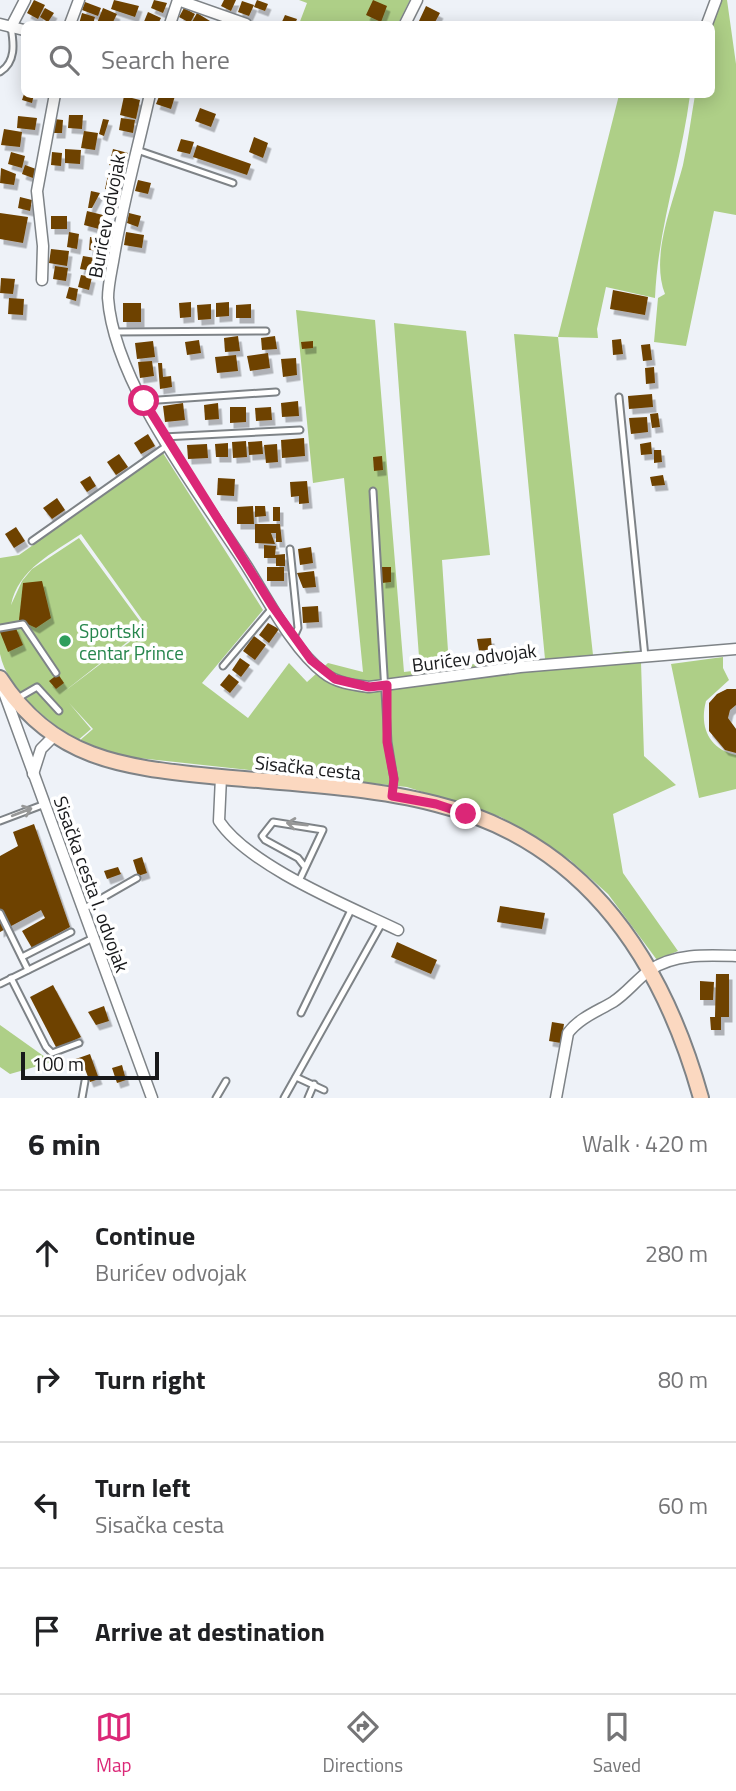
<!DOCTYPE html>
<html lang="en">
<head>
<meta charset="utf-8">
<style>
  :root { --surface:#fff; --page:#f6f6f6; --text:#202124; --muted:#757577; --line:#e0e0e0; --accent:#db2777 }
  body { margin:0; font-family:"Titillium Web",sans-serif; background:var(--page); color:var(--text) }
  .scale { position:absolute; left:21px; bottom:18px; width:138px; box-sizing:border-box; padding-left:7px; border:4px solid #18191b; border-top:0; font-size:19px; line-height:24px; white-space:nowrap; color:#18191b; -webkit-text-stroke:5px #fff; paint-order:stroke }
  .stop { position:absolute; width:21px; height:21px; margin:-16px; border:5px solid #db2777; border-radius:50%; background:#fff }
  .stop.end { background:#db2777; border-color:#fff; box-shadow:0 2px 7px #0008 }
  .list { margin:0; padding:0; list-style:none }
  h2 { display:flex; justify-content:space-between; align-items:center; height:91px; margin:0; padding:0 28px; font-size:30px }
  h2 small { font-size:23px; font-weight:400; color:var(--muted) }
  .list li { display:grid; grid-template-columns:46px 1fr auto; gap:21px; align-items:center; box-sizing:border-box; height:126px; padding:0 28px; border-top:2px solid var(--line) }
  .list b { display:block; font-size:26px; white-space:nowrap }
  .list p { margin:0; font-size:23px; white-space:nowrap; color:var(--muted) }
  .list em { font-size:23px; font-style:normal; color:var(--muted) }
  .icon { flex:none; width:38px; height:38px; fill:none; stroke:currentColor; stroke-width:2; stroke-linecap:round; stroke-linejoin:round }
  .map { position:relative; flex:none; width:736px; height:1098px; overflow:hidden }
  .search { position:absolute; background:var(--surface); box-shadow:0 4px 18px #0003; left:21px; right:21px; top:21px; height:77px; display:flex; align-items:center; gap:18px; box-sizing:border-box; padding:0 24px; border-radius:10px; color:var(--muted); font-size:26px }
  .sheet { height:595px; background:var(--surface) }
  nav { display:flex; justify-content:space-around; align-items:center; box-sizing:border-box; height:98px; border-top:2px solid var(--line); background:var(--surface); font-size:19px; color:var(--muted) }
  nav a { display:grid; justify-items:center; gap:4px }
  nav .on { color:var(--accent) }
  .map>svg:first-child { display:block }
  .green { fill:#aecf87; fill-rule:evenodd }
  .building { fill:#6e4200; filter:url(#shadow) }
  .lines { fill:none; stroke-linecap:round; stroke-linejoin:round }
  .lane-casing { stroke:#7e8387; stroke-width:9 }
  .street-casing { stroke:#7e8387; stroke-width:13 }
  .secondary-casing { stroke:#7e8387; stroke-width:18 }
  .lane { stroke:#fff; stroke-width:5 }
  .street { stroke:#fff; stroke-width:10 }
  .secondary { stroke:#fbd8c0; stroke-width:14 }
  .oneway { stroke:#979898 }
  .route { stroke:#db2777; stroke-width:9 }
  .leisure-dot { fill:#2e9e5b; stroke:#fff; stroke-width:2.5 }
  .labels { text-anchor:middle; dominant-baseline:central; stroke-width:7; stroke-linejoin:round; paint-order:stroke }
  .street-label { font-size:19px; fill:#18191b; stroke:#fff }
  .leisure-label { font-size:19px; fill:#27864d; stroke:#fff; text-anchor:start }
</style>
</head>
<body>
<div class="map">
<svg width="736" height="1098" viewBox="0 0 736 1098">
  <defs>
    <filter id="shadow"><feDropShadow dx="3.5" dy="5.5" stdDeviation="0" flood-color="#0004"/></filter>
  </defs>
  <rect width="100%" height="100%" fill="#eef2f8"/>
  <g class="green">
    <path d="M299,0h111l-12,24h-99l8,-21z"/>
    <path d="M718,0h9l9,64v151l-22,-4 -28,135 -32,-4 4,-44 7,-4c-15,-38 8,-91 18,-129 5,-23 8,-47 12,-70l17,-1 -1,-70z"/>
    <path d="M619,95h71c-9,70 -32,131 -35,203l-49,-11 -9,42 1,9 -40,-1 35,318 36,-4 12,11 3,94 32,29 -63,29 10,59 55,78 -21,9 -49,-66 -38,-34 -69,-43 -94,-30 -278,-30 -51,-15 15,-13 -24,-26 22,26 -14,12c-29,-21 -69,-49 -77,-87 0,-27 0,-67 0,-96l19,-3 144,-102 100,157 -61,73 46,35 41,-55 18,19 21,-19 35,9 -19,-194 -31,5 -17,-173 79,10 29,352 16,-2 -26,-347 72,8 24,224 -48,5 7,106 96,-7 -31,-325 44,3zM81,534l67,94 -87,66 84,-66 -66,-90 -47,31 -10,12 -11,24c7,-36 42,-52 70,-71z"/>
    <path d="M723,657v11l6,12 -23,21c-7,26 3,48 30,54v34l-37,9 -28,-134z"/>
    <path d="M0,1025l52,37 -42,12 -10,-7z"/>
  </g>
  <g class="building">
    <path d="M34,0l11,5 -7,14 -11,-6z"/>
    <path d="M114,0l25,6 -4,11 -24,-8z"/>
    <path d="M154,0l13,3 -4,10 -12,-5z"/>
    <path d="M224,0h12l-5,11 -10,-5z"/>
    <path d="M257,0l11,4 -3,7 -11,-4z"/>
    <path d="M373,0l14,6 -6,16 -15,-7z"/>
    <path d="M242,1l12,4 -5,11 -11,-4z"/>
    <path d="M85,2l16,6 -3,8 -16,-6z"/>
    <path d="M426,6l14,7 -6,11 -15,-3z"/>
    <path d="M45,8l9,5 -6,9 -8,-5z"/>
    <path d="M103,8l14,6 -5,10 -15,-1z"/>
    <path d="M184,8l11,6 -5,9 -11,-6z"/>
    <path d="M148,12l13,6 -3,6h-15z"/>
    <path d="M82,13l13,4 -2,7h-14z"/>
    <path d="M197,13l13,8 3,3 -21,-2z"/>
    <path d="M285,15l12,4 -2,5h-14z"/>
    <path d="M24,94h10l-2,9 -10,-3z"/>
    <path d="M160,94l15,2 -4,13 -15,-5z"/>
    <path d="M124,96l16,4 -4,19 -16,-4z"/>
    <path d="M200,108l16,6 -5,13 -16,-6z"/>
    <path d="M69,115h14l-1,14 -14,-1z"/>
    <path d="M18,116l19,2 -2,12 -18,-2z"/>
    <path d="M121,118l14,2 -2,13 -14,-3z"/>
    <path d="M54,119l9,1 -1,13h-9z"/>
    <path d="M103,119l6,1 -5,16 -5,-2z"/>
    <path d="M4,129l18,3 -2,15 -19,-2z"/>
    <path d="M84,131l14,2 -3,17 -14,-2z"/>
    <path d="M254,137l14,6 -5,15 -14,-6z"/>
    <path d="M181,139l13,3 -4,12 -13,-3z"/>
    <path d="M197,145l54,19 -4,11 -54,-18z"/>
    <path d="M65,149l16,1 -1,14 -15,-1z"/>
    <path d="M113,149l15,4 -4,16 -15,-4z"/>
    <path d="M11,152l14,4 -3,12 -14,-4z"/>
    <path d="M52,152l10,1 -1,13 -10,-1z"/>
    <path d="M25,165l11,4 -3,9 -11,-4z"/>
    <path d="M1,168l15,6 -2,11 -14,-2z"/>
    <path d="M108,175l13,3 -3,14 -13,-3z"/>
    <path d="M138,180l13,3 -3,11 -13,-3z"/>
    <path d="M91,191l9,2 -8,15h-4z"/>
    <path d="M20,197l12,3 -2,11 -12,-3z"/>
    <path d="M108,199l8,2 -3,12 -8,-2z"/>
    <path d="M87,211l16,4 -4,14 -15,-4z"/>
    <path d="M0,213l28,4 -5,26 -23,-4z"/>
    <path d="M129,213l12,3 -3,11 -11,-4z"/>
    <rect x="51" y="216" width="16" height="13"/>
    <path d="M69,232l10,2 -2,15 -10,-2z"/>
    <path d="M126,232l18,3 -2,13 -18,-3z"/>
    <path d="M90,237l14,1 -1,13 -14,-1z"/>
    <path d="M51,249l18,2 -2,15 -18,-3z"/>
    <path d="M83,256l18,3 -3,13 -18,-3z"/>
    <path d="M55,266l13,2 -2,13 -13,-2z"/>
    <path d="M81,275l11,2 -3,13 -11,-3z"/>
    <path d="M1,278l14,1 -2,15 -13,-1z"/>
    <path d="M69,287l9,2 -2,12 -10,-3z"/>
    <path d="M613,290l35,7 -3,18 -35,-6z"/>
    <path d="M9,298l15,1 -1,16 -15,-1z"/>
    <path d="M191,302v15l-11,1 -1,-15z"/>
    <path d="M229,302v14l-13,1v-14z"/>
    <rect x="123" y="303" width="18" height="19"/>
    <path d="M211,304v15l-13,1 -1,-15z"/>
    <path d="M251,304v14h-15v-13z"/>
    <path d="M238,336l2,15 -15,1 -1,-14z"/>
    <path d="M275,336l2,13 -15,1 -1,-12z"/>
    <path d="M621,339l2,15 -10,1 -1,-15z"/>
    <path d="M199,340l2,13 -14,2 -2,-13z"/>
    <path d="M153,341l2,16 -18,2 -2,-16z"/>
    <path d="M313,341v7l-11,1 -1,-7z"/>
    <path d="M650,344l2,16 -9,1 -2,-16z"/>
    <path d="M268,353l2,15 -20,3 -3,-15z"/>
    <path d="M236,355l2,16 -21,2 -2,-16z"/>
    <path d="M296,358l1,17 -14,2 -2,-18z"/>
    <path d="M152,361l2,15 -14,2 -2,-16z"/>
    <path d="M158,363h4l1,14 8,-1 1,11 -12,2z"/>
    <path d="M654,367l1,16 -9,1 -1,-16z"/>
    <path d="M652,394l1,13 -24,2 -1,-13z"/>
    <path d="M298,401l1,15 -17,1 -1,-14z"/>
    <path d="M183,403l2,17 -20,2 -2,-16z"/>
    <path d="M218,403l1,16 -14,1 -1,-15z"/>
    <path d="M230,407h16v15l-16,1z"/>
    <path d="M271,407l1,13 -16,1 -1,-13z"/>
    <path d="M658,413l2,14 -8,1 -2,-14z"/>
    <path d="M647,417l1,15 -17,2 -2,-16z"/>
    <path d="M148,434l7,12 -14,8 -7,-11z"/>
    <path d="M304,438l1,18 -23,2 -1,-18z"/>
    <path d="M246,441l1,16 -14,1 -1,-16z"/>
    <path d="M262,441l1,13 -14,1 -1,-13z"/>
    <path d="M651,442l1,12 -11,1 -1,-11z"/>
    <path d="M228,443v14h-12l-1,-13z"/>
    <path d="M207,444l1,14 -20,1 -1,-14z"/>
    <path d="M277,444l1,18 -12,1 -2,-18z"/>
    <path d="M654,450h7l1,12 -8,1z"/>
    <path d="M119,454l9,13 -12,8 -9,-13z"/>
    <path d="M382,456l1,14 -9,1 -1,-14z"/>
    <path d="M663,475l2,10 -13,1 -2,-9z"/>
    <path d="M90,476l6,10 -9,6 -7,-10z"/>
    <path d="M218,478l17,1 -1,17 -17,-1z"/>
    <path d="M307,481l2,22 -10,1v-8l-8,1 -1,-15z"/>
    <path d="M57,498l8,12 -13,9 -9,-11z"/>
    <path d="M253,506l1,18h-17v-17z"/>
    <path d="M255,506h10l1,10 -11,1z"/>
    <rect x="273" y="507" width="7" height="14"/>
    <path d="M255,524h25l2,18h-6v-9h-5l4,11 -20,-1z"/>
    <path d="M16,527l9,14 -11,7 -9,-14z"/>
    <path d="M264,545l12,1 -1,9 10,-1v12h-9v-8h-12z"/>
    <path d="M311,547l2,16 -13,2 -2,-16z"/>
    <rect x="267" y="567" width="17" height="14"/>
    <path d="M382,567h9v15l-9,1z"/>
    <path d="M314,571l2,16 -13,1 -6,-15z"/>
    <path d="M42,581l9,37 -15,10 -17,-8 4,-37z"/>
    <path d="M318,606l1,16 -16,1 -1,-16z"/>
    <path d="M268,623l11,6 -10,14 -10,-8z"/>
    <path d="M15,626l8,19 -15,7 -8,-20z"/>
    <path d="M254,636l12,9 -11,15 -12,-9z"/>
    <path d="M491,638l1,11 -13,2 -2,-12z"/>
    <path d="M240,658l10,7 -9,12 -9,-7z"/>
    <path d="M58,674l6,9 -8,6 -7,-8z"/>
    <path d="M229,674l10,8 -9,11 -10,-8z"/>
    <path d="M727,689h9v16l-6,5 -2,8 8,11v24l-11,-3 -16,-19v-28l8,-9z"/>
    <path d="M34,824l36,103 -38,21 -10,-17 23,-13 -4,-8 -41,22v-76l18,-10 -5,-14z"/>
    <path d="M142,857l5,16 -9,3 -5,-16z"/>
    <path d="M118,867l3,7 -14,5 -3,-8z"/>
    <path d="M500,906l45,7 -3,16 -45,-7z"/>
    <path d="M397,942l40,18 -6,14 -40,-17z"/>
    <path d="M716,974h13v43h-8v13h-10l-1,-13h5z"/>
    <path d="M700,981l14,1 -1,18h-13z"/>
    <path d="M53,985l28,52 -24,12 -27,-52z"/>
    <path d="M104,1006l5,15 -13,4 -8,-13z"/>
    <path d="M552,1022l12,2 -3,19 -12,-2z"/>
    <path d="M90,1054l9,25 -9,3 -7,-18 -10,4 -3,-7z"/>
    <path d="M122,1065l4,15 -9,3 -5,-15z"/>
  </g>
  <g class="lines">
    <g class="lane-casing">
      <g id="lane">
        <path d="M0,72c16,-10 14,-28 11,-45"/>
        <path d="M137,150l96,33"/>
        <path d="M114,332l152,-1"/>
        <path d="M619,397l26,260"/>
        <path d="M144,401l132,-9"/>
        <path d="M163,437l137,-7"/>
        <path d="M373,491l15,251 6,37 -2,15"/>
        <path d="M32,541l136,-96"/>
        <path d="M290,549l8,79 -4,9"/>
        <path d="M0,628l23,-4 33,49"/>
        <path d="M223,666l50,-59"/>
        <path d="M18,698l19,-11 22,24"/>
        <path d="M0,821l45,-17"/>
        <path d="M299,881l24,-51 -50,-8 -11,14 3,4 33,18 7,9"/>
        <path d="M83,909l54,-31"/>
        <path d="M0,913l28,57"/>
        <path d="M22,957l49,-25"/>
        <path d="M11,978l35,69 6,6 27,-10"/>
        <path d="M0,984l93,-46"/>
        <path d="M301,1013l51,-105"/>
        <path d="M296,1077l28,13"/>
        <path d="M82,1098l3,-17"/>
        <path d="M216,1098l10,-17"/>
        <path d="M284,1098l98,-175"/>
        <path d="M308,1098l6,-14"/>
      </g>
    </g>
    <g class="street-casing">
      <g id="street">
        <path d="M0,24l24,6"/>
        <path d="M70,24l9,-24"/>
        <path d="M170,24l8,-24 68,24"/>
        <path d="M405,24l12,-24"/>
        <path d="M707,24l9,-24"/>
        <path d="M11,27l14,-27"/>
        <path d="M150,94c-12,54 -27,108 -36,162 -2,13 -6,28 -6,42 6,86 92,195 138,267 21,33 47,85 78,108 12,10 30,12 45,14l151,-20 216,-18"/>
        <path d="M42,280l1,-34 -6,-55 18,-97"/>
        <path d="M2,687l150,411"/>
        <path d="M33,774l8,-25 13,-13"/>
        <path d="M221,777l-2,44c30,45 129,85 179,109"/>
        <path d="M556,1098l12,-65c11,-15 30,-22 45,-31 14,-9 24,-23 37,-32 25,-17 58,-15 86,-14"/>
      </g>
    </g>
    <g class="secondary-casing">
      <path id="secondary" d="M0,678c52,81 122,89 210,98 72,7 157,10 226,28 149,37 226,154 265,294"/>
    </g>
    <use href="#lane" class="lane"/>
    <use href="#street" class="street"/>
    <use href="#secondary" class="secondary"/>
  </g>
  <defs><path id="oneway-shaft" d="M-6 0H5M1.5-3L5.5 0L1.5 3" fill="none" stroke-width="1.6" stroke-linecap="round" stroke-linejoin="round" transform="scale(1.75)"/></defs>
  <g class="oneway">
    <use href="#oneway-shaft" transform="translate(22 812) rotate(-21)"/>
    <use href="#oneway-shaft" transform="translate(297 824) rotate(-174)"/>
  </g>
  <g class="lines">
    <path class="route" d="M144,401l129,206 38,53 24,19 34,8 18,-2v57l7,37 -2,17 44,8 30,10"/>
  </g>
  <circle class="leisure-dot" cx="65" cy="641" r="7"/>
  <g class="labels">
    <g class="street-label">
      <text transform="translate(106 216) rotate(-79)">Burićev odvojak</text>
      <text transform="translate(474 657) rotate(-7)">Burićev odvojak</text>
      <text transform="translate(308 767) rotate(6)">Sisačka cesta</text>
      <text transform="translate(92 884) rotate(70)">Sisačka cesta I. odvojak</text>
    </g>
    <g class="leisure-label">
      <text x="79" y="630">Sportski<tspan x="79" dy="22">centar Prince</tspan></text>
    </g>
  </g>
</svg>
<div class="scale">100 m</div>
<div class="stop" style="left:144px;top:401px"></div>
<div class="stop end" style="left:466px;top:814px"></div>
<div class="search"><svg class="icon" aria-label="search" viewBox="0 0 24 24"><circle cx="10" cy="10" r="6"/><path d="M15 15l6 6"/></svg>Search here</div>
</div>
<section class="sheet">
<h2>6 min<small>Walk · 420 m</small></h2>
<ul class="list">
<li><svg class="icon" aria-label="ahead" viewBox="0 0 24 24"><path d="M12 20V5M6 11l6-6 6 6"/></svg><div><b>Continue</b><p>Burićev odvojak</p></div><em>280 m</em></li>
<li><svg class="icon" aria-label="right" viewBox="0 0 24 24"><path d="M7 20v-9h11M14 6l5 5-5 5"/></svg><div><b>Turn right</b></div><em>80 m</em></li>
<li><svg class="icon" aria-label="left" viewBox="0 0 24 24"><path d="M17 20v-9H6M10 6l-5 5 5 5"/></svg><div><b>Turn left</b><p>Sisačka cesta</p></div><em>60 m</em></li>
<li><svg class="icon" aria-label="arrive" viewBox="0 0 24 24"><path d="M6 21V4h12l-3 4 3 4H6"/></svg><div><b>Arrive at destination</b></div></li>
</ul>
</section>
<nav>
<a class="on"><svg class="icon" aria-label="map" viewBox="0 0 24 24"><path d="M3 6l6-2 6 2 6-2v14l-6 2-6-2-6 2zM9 4v14M15 6v14"/></svg>Map</a>
<a><svg class="icon" aria-label="directions" viewBox="0 0 24 24"><path d="M12 3l9 9-9 9-9-9zM9 14v-3h6M13 9l2 2-2 2"/></svg>Directions</a>
<a><svg class="icon" aria-label="saved" viewBox="0 0 24 24"><path d="M7 4h10v16l-5-4-5 4z"/></svg>Saved</a>
</nav>
</body>
</html>
